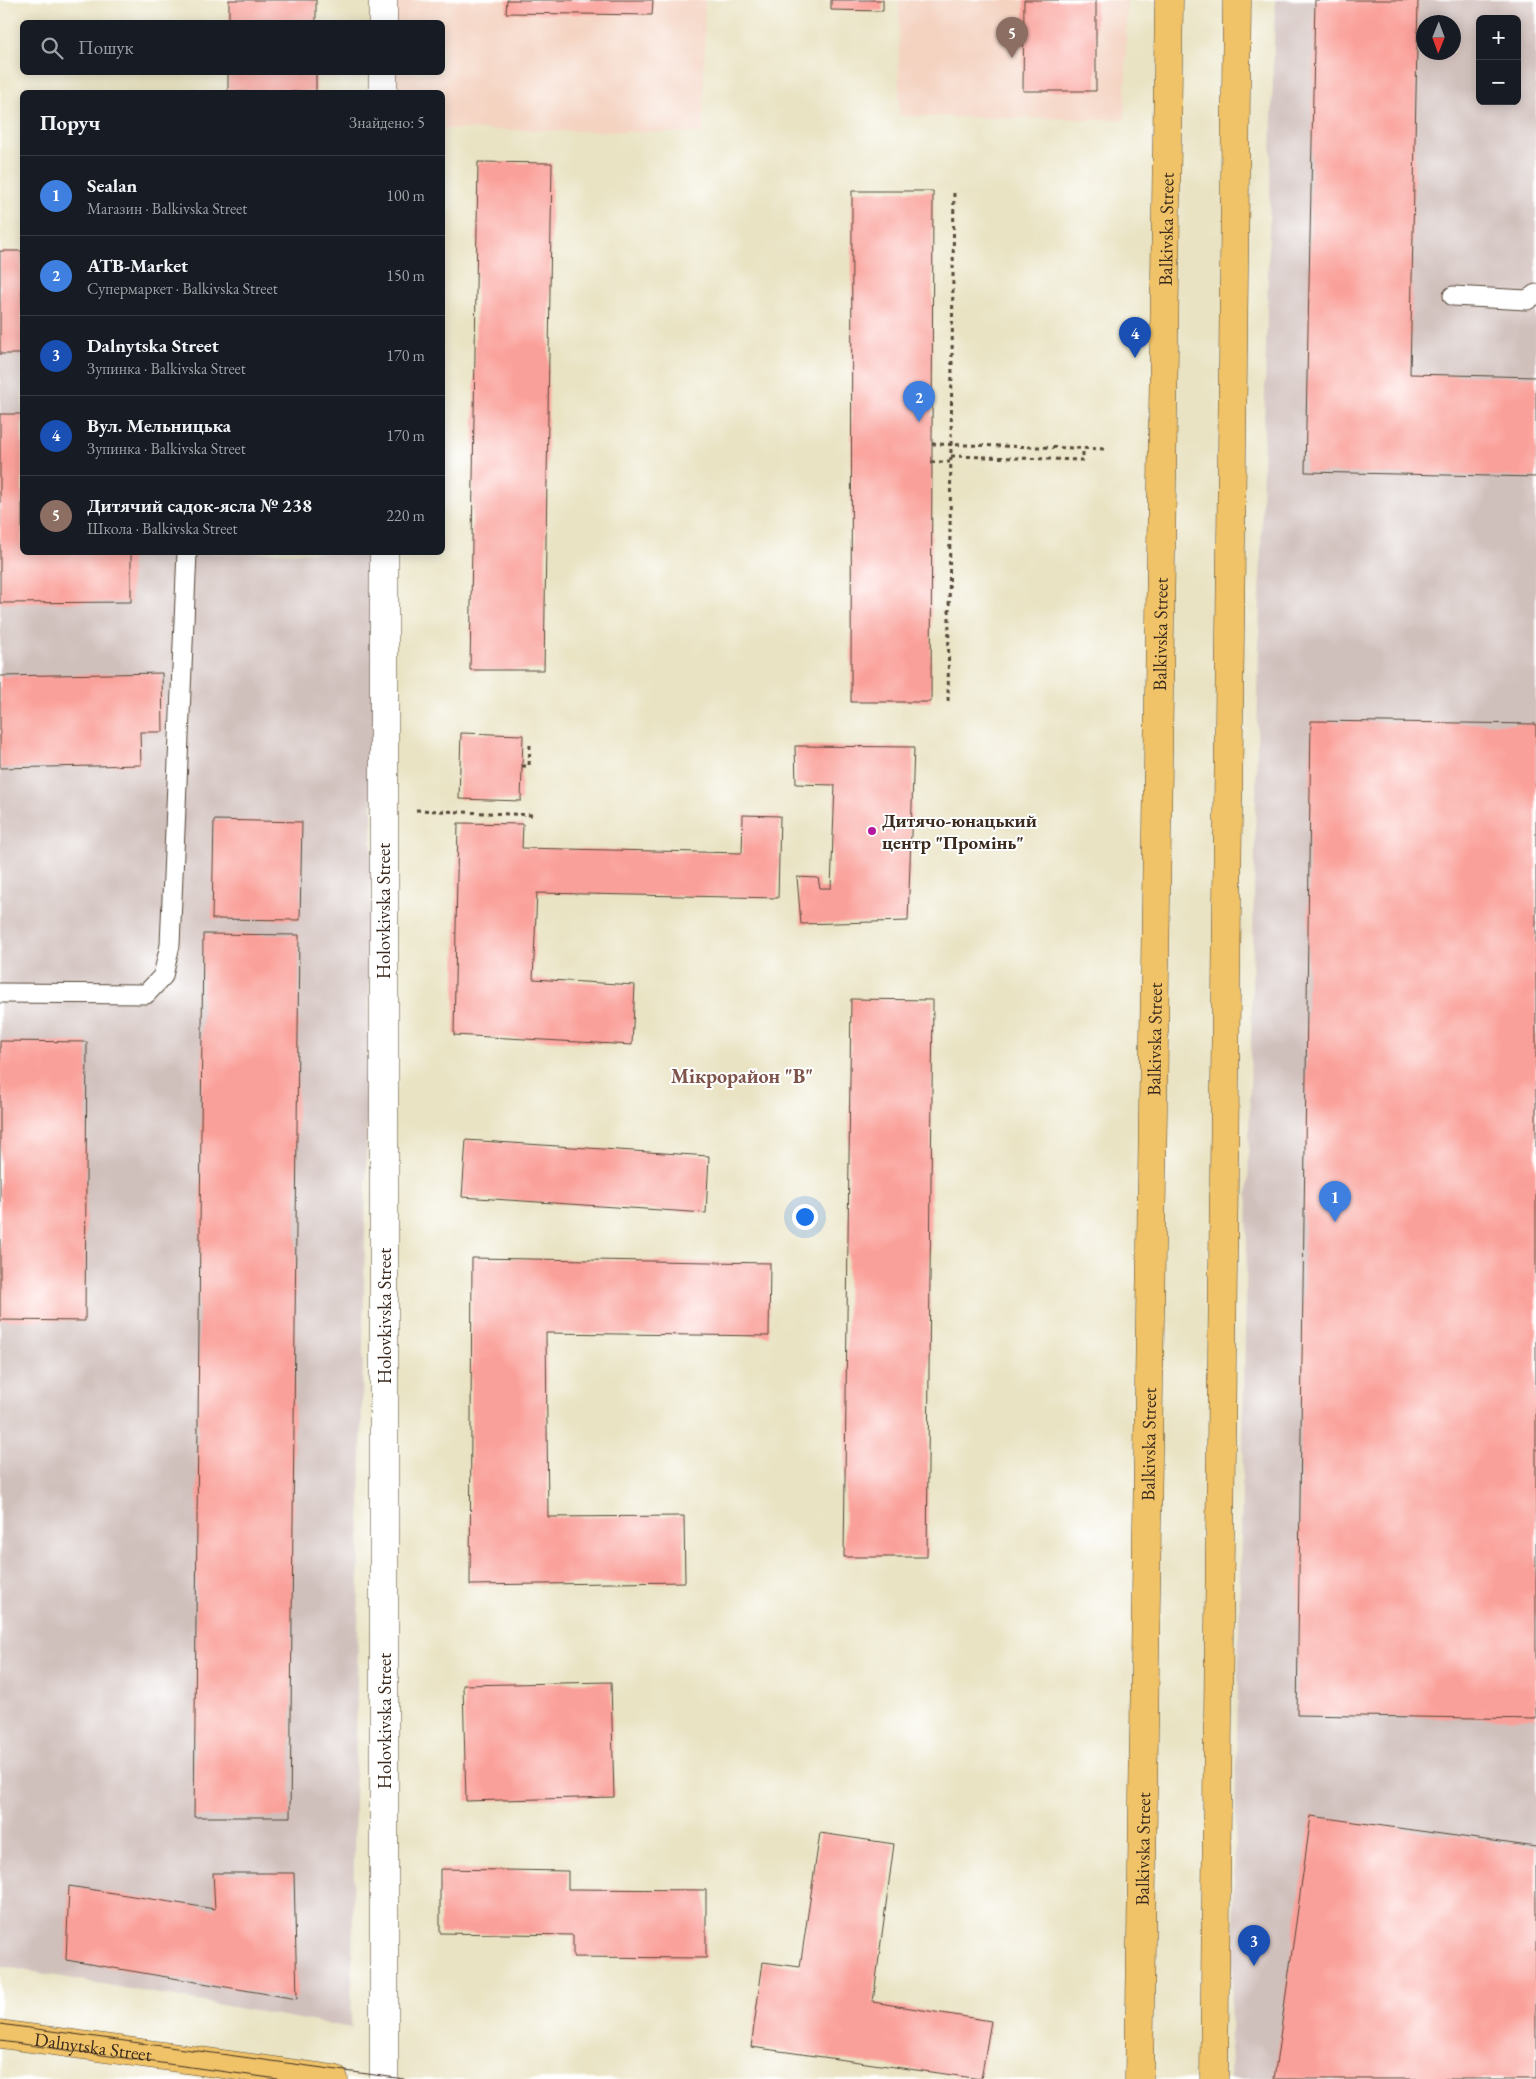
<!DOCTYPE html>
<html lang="uk">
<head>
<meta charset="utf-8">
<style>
  :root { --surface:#171b24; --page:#242831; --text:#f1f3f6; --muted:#9ea1a6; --line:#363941; --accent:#ea580c }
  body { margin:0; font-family:"EB Garamond",serif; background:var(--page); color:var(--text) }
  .controls { position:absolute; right:15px; top:15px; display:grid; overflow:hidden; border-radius:8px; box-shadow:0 2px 12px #0003 }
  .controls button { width:45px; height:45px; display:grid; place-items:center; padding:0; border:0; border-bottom:1px solid var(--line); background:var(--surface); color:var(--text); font:25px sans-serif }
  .compass { position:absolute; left:1416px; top:15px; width:45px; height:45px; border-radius:50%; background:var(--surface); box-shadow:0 2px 12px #0003; rotate:181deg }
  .you { position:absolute; left:804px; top:1216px; width:18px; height:18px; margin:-12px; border:4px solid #fff; border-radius:50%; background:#1a73e8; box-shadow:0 0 0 8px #1a73e833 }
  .badge { display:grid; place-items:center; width:32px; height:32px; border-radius:50%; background:var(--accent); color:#fff; font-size:16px; font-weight:700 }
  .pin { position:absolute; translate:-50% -41px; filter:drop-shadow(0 1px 2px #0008) }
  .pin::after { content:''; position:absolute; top:26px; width:18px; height:15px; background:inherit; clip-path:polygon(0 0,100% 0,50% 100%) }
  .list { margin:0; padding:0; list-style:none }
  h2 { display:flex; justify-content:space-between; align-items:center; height:65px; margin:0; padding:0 20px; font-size:21px }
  h2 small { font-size:16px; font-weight:400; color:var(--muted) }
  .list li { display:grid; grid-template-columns:32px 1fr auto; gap:15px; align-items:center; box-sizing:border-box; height:80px; padding:0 20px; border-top:1px solid var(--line) }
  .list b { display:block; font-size:19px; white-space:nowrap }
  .list p { margin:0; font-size:16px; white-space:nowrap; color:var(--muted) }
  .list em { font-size:16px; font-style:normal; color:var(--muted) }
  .icon { flex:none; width:28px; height:28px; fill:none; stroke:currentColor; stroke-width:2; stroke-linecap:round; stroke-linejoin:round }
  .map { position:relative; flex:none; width:1536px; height:2079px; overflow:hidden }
  .search { position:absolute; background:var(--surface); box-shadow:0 2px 12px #0003; left:20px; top:20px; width:425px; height:55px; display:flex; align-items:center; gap:12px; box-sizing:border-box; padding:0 18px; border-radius:8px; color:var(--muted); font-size:19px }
  .panel { position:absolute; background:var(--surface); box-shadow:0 2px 12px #0003; left:20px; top:90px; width:425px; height:465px; border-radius:8px }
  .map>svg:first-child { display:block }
  .built { fill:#f4d3c1 }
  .industrial { fill:#d0c0bc; fill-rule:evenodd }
  .building { fill:#faa09a }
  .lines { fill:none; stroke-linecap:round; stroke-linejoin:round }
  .lane-casing { stroke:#554637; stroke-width:21 }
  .street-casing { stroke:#554637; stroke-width:29 }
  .primary-casing { stroke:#554637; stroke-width:29 }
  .path { stroke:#554637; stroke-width:3; stroke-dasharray:4 4; stroke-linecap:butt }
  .lane { stroke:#fff; stroke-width:19 }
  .street { stroke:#fff; stroke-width:28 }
  .primary { stroke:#f0c369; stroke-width:28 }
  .tram { stroke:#3b2a1e; stroke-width:1 }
  .poi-dot { fill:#b5179e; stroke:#fff; stroke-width:2 }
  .labels { text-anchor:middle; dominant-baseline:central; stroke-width:4; stroke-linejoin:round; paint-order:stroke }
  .street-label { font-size:19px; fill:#3b2a1e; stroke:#fff }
  .poi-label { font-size:19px; font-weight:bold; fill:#3b2a1e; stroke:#fff; text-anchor:start }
  .neighbourhood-label { font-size:20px; font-weight:bold; fill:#7e5349; stroke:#fff }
</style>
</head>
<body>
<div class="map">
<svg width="1536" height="2079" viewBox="0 0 1536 2079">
  <rect width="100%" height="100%" fill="#fff"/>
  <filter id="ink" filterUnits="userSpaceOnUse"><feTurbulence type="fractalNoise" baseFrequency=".02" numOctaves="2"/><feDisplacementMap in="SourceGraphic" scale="10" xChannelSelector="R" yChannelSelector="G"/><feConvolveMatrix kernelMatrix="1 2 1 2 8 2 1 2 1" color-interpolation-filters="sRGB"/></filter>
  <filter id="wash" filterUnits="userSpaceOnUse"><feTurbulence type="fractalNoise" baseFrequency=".0096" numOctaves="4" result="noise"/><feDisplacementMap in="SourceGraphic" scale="20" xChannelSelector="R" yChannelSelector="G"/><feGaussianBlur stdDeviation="1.12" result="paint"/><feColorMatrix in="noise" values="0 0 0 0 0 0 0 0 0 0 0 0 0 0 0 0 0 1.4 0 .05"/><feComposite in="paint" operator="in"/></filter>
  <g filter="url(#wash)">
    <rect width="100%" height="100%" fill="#e9e3c3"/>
    <g class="built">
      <path d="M387,0h318l-2,133 -260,-4 -1,-37h-56v-19l56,-1v-50h-55z"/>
      <path d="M899,0h228l-2,120 -226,-4z"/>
    </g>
    <g class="industrial">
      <path d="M1275,0h261v2079h-306l31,-1535zM1480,19h37v82h-37zM1424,22h30v30h-30z"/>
      <path d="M0,251h22v301l355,1 -26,1475 -351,-62z"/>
    </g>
    <g id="blocks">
      <g class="building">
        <rect x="229" y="0" width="87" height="22"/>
        <path d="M507,0h146l-1,15 -146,-2z"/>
        <path d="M831,0h52v11l-52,-1z"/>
        <path d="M1024,0h72v91h-73z"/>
        <path d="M1315,0h103l-8,374 126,3v100l-231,-5z"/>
        <rect x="228" y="72" width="88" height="20"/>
        <path d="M478,162l74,1 -8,507h-74z"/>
        <path d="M852,191h81l-2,511h-80z"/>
        <rect x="0" y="251" width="22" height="103"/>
        <path d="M0,414h22v138h109v50l-131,1z"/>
        <path d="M162,673l1,59h-23l1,33 -141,3v-92z"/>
        <path d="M1311,721l225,3v995l-239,-4z"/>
        <path d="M461,733l62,2 -2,66 -62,-2z"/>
        <path d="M795,746l119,1 -6,174 -107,3 -4,-47 21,1 2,10h11l4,-103 -39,-1z"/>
        <path d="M743,815l37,1 -2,82 -241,-5 -4,86 102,6 -3,60 -178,-10 4,-212 65,1 -1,24 220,5z"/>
        <path d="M214,820l88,2 -2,98 -88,-1z"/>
        <path d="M203,934l96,1 -9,882h-96z"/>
        <path d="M851,999l82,1 -6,557h-83z"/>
        <path d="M0,1041l87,1 -2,279 -85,-1z"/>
        <path d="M466,1140l243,16 -3,57 -244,-16z"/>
        <path d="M472,1258l298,5 -1,73 -223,-3 2,184 136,-1 1,66 -215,3z"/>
        <path d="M611,1682l3,115 -148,4 -3,-116z"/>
        <path d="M1311,1816l225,31v232h-262z"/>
        <path d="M820,1833l74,11 -21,158 118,19 -10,58 -230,-32 12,-85 37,5z"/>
        <path d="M440,1869l128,2v18l138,1v68l-133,-1v-22l-133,-2z"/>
        <path d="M213,1873h81l3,126 -231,-39 3,-74 146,23z"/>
      </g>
    </g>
  </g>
  <g filter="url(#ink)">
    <use href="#blocks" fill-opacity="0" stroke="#554637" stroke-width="1"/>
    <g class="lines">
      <g class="lane-casing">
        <g id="lane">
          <path d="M1453,296l74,4 9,-6"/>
          <path d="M0,993l146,1 17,-18 7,-31 17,-393"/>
        </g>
      </g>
      <g class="street-casing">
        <g id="street">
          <path d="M383,0v22"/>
          <path d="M383,72v20"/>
          <path d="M384,2079v-1527"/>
        </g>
      </g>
      <g class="primary-casing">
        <g id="primary">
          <path id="s1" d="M0,2034l334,45"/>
          <path id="s2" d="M1139,2079l30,-2079"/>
          <path d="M1214,2079l23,-2079"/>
        </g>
      </g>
      <g class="path">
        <path d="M932,444l176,5"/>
        <path d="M951,456l132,4v-12"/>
        <path d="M931,462h19"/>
        <path d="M948,701l6,-511"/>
        <path d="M522,766h7l1,-21"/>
        <path d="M416,810l117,5"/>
      </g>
      <use href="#lane" class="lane"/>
      <use href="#street" class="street"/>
      <use href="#primary" class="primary"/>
      <g class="tram">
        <path d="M0,2024l404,55"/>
        <path d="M0,2041l278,38"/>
      </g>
    </g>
  </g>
  <circle class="poi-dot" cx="872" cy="831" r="5"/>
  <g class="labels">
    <g class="street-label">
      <text stroke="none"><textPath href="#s2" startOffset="1850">Balkivska Street</textPath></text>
      <text stroke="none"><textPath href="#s2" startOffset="1445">Balkivska Street</textPath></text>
      <text transform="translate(383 911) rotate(-90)">Holovkivska Street</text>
      <text stroke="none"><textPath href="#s2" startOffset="1040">Balkivska Street</textPath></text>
      <text transform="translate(384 1316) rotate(-90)">Holovkivska Street</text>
      <text stroke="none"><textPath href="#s2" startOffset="635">Balkivska Street</textPath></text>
      <text transform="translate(384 1721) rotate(-90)">Holovkivska Street</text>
      <text stroke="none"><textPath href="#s2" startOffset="230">Balkivska Street</textPath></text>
      <text stroke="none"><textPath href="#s1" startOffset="94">Dalnytska Street</textPath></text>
    </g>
    <g class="poi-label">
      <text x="882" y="820">Дитячо-юнацький<tspan x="882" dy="22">центр "Промінь"</tspan></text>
    </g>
    <g class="neighbourhood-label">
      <text x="742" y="1076">Мікрорайон "В"</text>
    </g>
  </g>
</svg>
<div class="controls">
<button>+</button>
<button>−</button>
</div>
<svg class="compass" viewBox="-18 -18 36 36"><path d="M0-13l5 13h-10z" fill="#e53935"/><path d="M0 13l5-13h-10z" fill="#9ea1a6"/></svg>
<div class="you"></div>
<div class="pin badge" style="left:1335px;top:1222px;background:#3f7fe0">1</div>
<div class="pin badge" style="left:919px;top:422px;background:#3f7fe0">2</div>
<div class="pin badge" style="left:1254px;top:1966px;background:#1a4fb4">3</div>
<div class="pin badge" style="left:1135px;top:358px;background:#1a4fb4">4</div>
<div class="pin badge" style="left:1012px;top:58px;background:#8d6e63">5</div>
<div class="search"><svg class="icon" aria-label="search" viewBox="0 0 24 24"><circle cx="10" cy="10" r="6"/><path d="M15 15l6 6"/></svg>Пошук</div>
<section class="panel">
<h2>Поруч<small>Знайдено: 5</small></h2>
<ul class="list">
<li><span class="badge" style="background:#3f7fe0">1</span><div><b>Sealan</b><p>Магазин · Balkivska Street</p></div><em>100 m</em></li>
<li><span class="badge" style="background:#3f7fe0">2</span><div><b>ATB-Market</b><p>Супермаркет · Balkivska Street</p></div><em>150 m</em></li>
<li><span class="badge" style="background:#1a4fb4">3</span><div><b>Dalnytska Street</b><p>Зупинка · Balkivska Street</p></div><em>170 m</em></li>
<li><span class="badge" style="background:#1a4fb4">4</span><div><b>Вул. Мельницька</b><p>Зупинка · Balkivska Street</p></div><em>170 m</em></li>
<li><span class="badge" style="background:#8d6e63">5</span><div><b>Дитячий садок-ясла № 238</b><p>Школа · Balkivska Street</p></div><em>220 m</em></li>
</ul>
</section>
</div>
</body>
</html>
